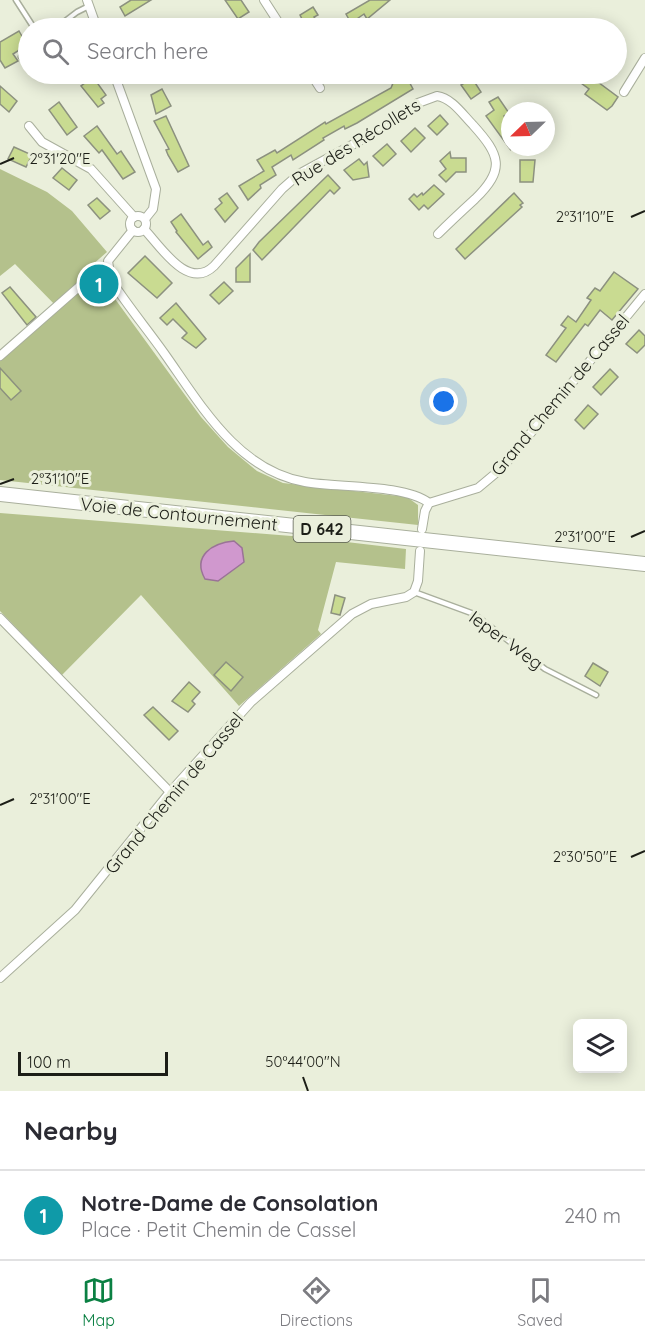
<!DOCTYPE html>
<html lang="en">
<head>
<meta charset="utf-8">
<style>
  :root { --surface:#fff; --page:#f7f7f7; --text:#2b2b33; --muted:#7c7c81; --line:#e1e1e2; --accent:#0b8043 }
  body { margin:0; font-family:Quicksand,sans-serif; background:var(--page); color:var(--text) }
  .controls { position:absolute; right:18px; bottom:18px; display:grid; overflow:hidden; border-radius:9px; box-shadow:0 3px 15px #0003 }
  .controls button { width:54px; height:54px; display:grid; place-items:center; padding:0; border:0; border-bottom:2px solid var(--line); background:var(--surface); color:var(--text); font:30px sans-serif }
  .compass { position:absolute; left:501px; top:102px; width:54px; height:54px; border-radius:50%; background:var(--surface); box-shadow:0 3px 15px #0003; rotate:247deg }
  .scale { position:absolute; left:18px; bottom:15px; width:150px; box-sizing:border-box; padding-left:6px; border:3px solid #1c1e17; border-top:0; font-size:16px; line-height:21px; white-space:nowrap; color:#1c1e17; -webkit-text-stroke:4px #eaefdb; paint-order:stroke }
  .you { position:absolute; left:444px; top:402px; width:21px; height:21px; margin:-15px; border:4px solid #fff; border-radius:50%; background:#1a73e8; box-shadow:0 0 0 9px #1a73e833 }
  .badge { display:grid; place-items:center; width:39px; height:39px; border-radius:50%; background:var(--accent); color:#fff; font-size:20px; font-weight:700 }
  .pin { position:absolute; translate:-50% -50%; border:3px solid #fff; box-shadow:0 2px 6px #0006 }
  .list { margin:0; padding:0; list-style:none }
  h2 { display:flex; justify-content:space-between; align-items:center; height:78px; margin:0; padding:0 24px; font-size:26px }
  h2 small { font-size:20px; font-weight:400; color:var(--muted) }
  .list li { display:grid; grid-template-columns:39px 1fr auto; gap:18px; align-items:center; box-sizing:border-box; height:90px; padding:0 24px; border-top:2px solid var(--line) }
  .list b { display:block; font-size:22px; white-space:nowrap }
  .list p { margin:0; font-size:20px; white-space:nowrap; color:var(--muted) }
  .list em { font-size:20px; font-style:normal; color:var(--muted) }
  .icon { flex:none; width:33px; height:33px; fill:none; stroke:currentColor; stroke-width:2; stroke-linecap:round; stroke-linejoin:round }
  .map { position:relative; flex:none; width:645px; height:1091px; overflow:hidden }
  .search { position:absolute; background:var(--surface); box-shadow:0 3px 15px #0003; left:18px; right:18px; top:18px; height:66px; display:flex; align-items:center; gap:15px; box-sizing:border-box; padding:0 21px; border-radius:33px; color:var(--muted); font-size:22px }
  .sheet { height:168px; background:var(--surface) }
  nav { display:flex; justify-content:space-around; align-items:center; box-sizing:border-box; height:84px; border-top:2px solid var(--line); background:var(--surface); font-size:16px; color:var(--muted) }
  nav a { display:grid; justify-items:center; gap:3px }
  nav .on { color:var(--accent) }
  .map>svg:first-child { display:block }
  .green { fill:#b4c18c }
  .water { fill:#d098ce; stroke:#9a7397; stroke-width:1.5 }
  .building { fill:#c9db91; stroke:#8c917f; stroke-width:1.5 }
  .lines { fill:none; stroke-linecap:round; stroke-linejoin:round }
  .lane-casing { stroke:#a9af9c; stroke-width:7 }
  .street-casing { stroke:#a9af9c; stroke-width:10 }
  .highway-casing { stroke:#a9af9c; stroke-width:16 }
  .lane { stroke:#fff; stroke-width:4 }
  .street { stroke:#fff; stroke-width:8 }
  .highway { stroke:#fff; stroke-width:14 }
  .ticks { fill:none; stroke:#1c1e17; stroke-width:2 }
  .labels { text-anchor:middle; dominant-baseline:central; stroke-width:6; stroke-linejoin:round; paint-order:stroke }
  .shield { fill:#eaefdb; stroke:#5a5d52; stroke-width:1.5 }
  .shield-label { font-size:16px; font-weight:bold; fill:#1c1e17 }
  .street-label { font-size:18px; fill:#1c1e17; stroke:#eaefdb }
  .ticks-label { font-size:15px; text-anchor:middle; fill:#1c1e17; stroke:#eaefdb; stroke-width:6; stroke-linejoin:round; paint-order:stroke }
</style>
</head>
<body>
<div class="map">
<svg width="645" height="1091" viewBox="0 0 645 1091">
  <rect width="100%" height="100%" fill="#eaefdb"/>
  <g class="green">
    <path d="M0,169l47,23 25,19 35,41 -16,14 110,151 27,30 29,24 26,12 124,14 11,8v20l-418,-45v-119l59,-52 -44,-45 -15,12z"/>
    <path d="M0,513l304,24 102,12 -1,20 -69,-7 -18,68 3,4 -82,72 -98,-111 -79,80 -62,-64z"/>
  </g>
  <path class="water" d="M234,541l8,7 2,14 -26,19 -13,-2c-13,-23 7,-36 29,-38z"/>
  <g class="building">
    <path d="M131,0h20l-26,16 -5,-9z"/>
    <path d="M225,0h16l8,12 -11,7z"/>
    <path d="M370,0h20l-23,19 -3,-5 -13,9 -5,-9z"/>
    <path d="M313,7l5,8 -4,2 8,11h-26l8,-5 -4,-8z"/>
    <path d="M19,31l8,14 -14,9 5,7 -13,7 -5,-8v-18z"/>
    <path d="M394,74h4l3,5 5,-3 7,13 -56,34 -12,6 -1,-3 -21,12 1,2 -31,20 -2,-5 -19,12 4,8 -16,10 1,3 -13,12 -9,-14 25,-15 -7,-11 18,-10 2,3 48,-31 1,2 65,-36 2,-5 -4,-6z"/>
    <path d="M578,74h9l31,23 -6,9 -5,4 -22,-16 4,-5 -15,-11z"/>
    <path d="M93,77l13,18 -5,4 3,4 -6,4 -17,-21z"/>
    <path d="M472,78l9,14 -10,7 -10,-14z"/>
    <path d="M0,86l17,15 -8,11 -9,-8z"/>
    <path d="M162,89l9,17 -15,8 -5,-19z"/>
    <path d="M498,97l11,16 -5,3 6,9v24l-24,-33 8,-6 -5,-8z"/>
    <path d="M59,102l18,25 -10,8 -18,-25z"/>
    <path d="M440,115l8,9 -11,11 -9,-9z"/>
    <path d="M166,116l23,50 -11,6 -10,-17 -2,-5 3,-1 -15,-28z"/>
    <path d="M97,126l20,28 4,-3 14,21 -12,7 -21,-29 -3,3 -15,-17z"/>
    <path d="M415,128l10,10 -14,14 -10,-11z"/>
    <path d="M387,144l9,10 -13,12 -10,-10z"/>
    <path d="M14,147l18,8 -6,12 -18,-8z"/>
    <path d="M450,152l1,6h15v14h-10l-10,10 -7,-7 7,-6 -6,-8z"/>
    <path d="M359,159l5,6 3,-3 2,15 -16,3 -9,-10z"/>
    <path d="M520,160h15l-2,22h-13z"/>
    <path d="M62,168l15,12 -8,10 -16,-12z"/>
    <path d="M328,175l12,13 -6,6 -4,-4 -68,70 -9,-10 6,-8z"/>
    <path d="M434,185l10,9 -16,15 -4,-4 -5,5 -10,-11 5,-5 3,3 5,-4 1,2z"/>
    <path d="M227,193l11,15 -13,14 -10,-13 7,-6 -3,-4z"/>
    <path d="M514,193l9,10 -3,2 2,2 -57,52 -9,-10z"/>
    <path d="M97,198l13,13 -10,8 -12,-14z"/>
    <path d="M181,214l22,31 5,-4 4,6 -14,12 -22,-27 1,-1 -6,-9z"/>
    <path d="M250,254v28h-14v-14z"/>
    <path d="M145,256l27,27 -15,15 -29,-25z"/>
    <path d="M614,272l24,17 -26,31 -12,-10 -12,16 -3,-2 -29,38 -10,-7 20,-27 -5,-3 7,-9 8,6 15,-22 -4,-2 8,-10 5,3z"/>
    <path d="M224,282l9,9 -14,13 -9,-9z"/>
    <path d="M10,287l26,30 -9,8 -25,-32z"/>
    <path d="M176,303l30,36 -10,9 -14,-10 5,-5 -14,-14 -6,6 -7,-7z"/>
    <path d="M639,330l6,6v9l-8,8 -11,-9z"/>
    <path d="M0,368l21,23 -10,9 -11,-12z"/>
    <path d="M610,369l8,8 -17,18 -8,-8z"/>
    <path d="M588,405l10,9 -14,15 -9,-9z"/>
    <path d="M335,595l10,3 -5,17 -9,-2z"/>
    <path d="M226,662l17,15 -12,14 -17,-16z"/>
    <path d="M593,663l15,9 -8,14 -15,-10z"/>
    <path d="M189,682l11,10 -8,9 3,3 -7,8 -16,-11z"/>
    <path d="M153,707l25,24 -9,9 -25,-25z"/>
  </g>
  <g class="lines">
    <g class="lane-casing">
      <g id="lane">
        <path d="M16,0l18,28"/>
        <path d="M56,28l21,-16 12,-6"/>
        <path d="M21,57l7,-6"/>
        <path d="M414,592l60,22 71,55 51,26"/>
      </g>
    </g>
    <g class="street-casing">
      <g id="street">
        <path d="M87,0l10,28"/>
        <path d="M264,0l18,28"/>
        <path d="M114,74l42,115 -3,20 -8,10"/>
        <path d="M311,74l9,14"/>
        <path d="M624,92l21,-34"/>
        <path d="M29,126l13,16 49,27 43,48"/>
        <circle cx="138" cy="224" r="8"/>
        <path d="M144,229c17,18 44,62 70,37l68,-77 17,-15 84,-46 35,-25 19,-7c15,2 26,19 36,29 27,30 33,44 2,74 -12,11 -25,23 -37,35"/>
        <path d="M133,230l-25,31 3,19c16,25 36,49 53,73 37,52 73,117 141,129 33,6 99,2 124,21"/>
        <path d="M0,356l89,-78 19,-8"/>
        <path d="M422,529l3,-18 4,-8 49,-15 24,-20 143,-174"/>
        <path d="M0,618l170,174"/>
        <path d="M0,978l75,-68 95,-118 81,-90 101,-88 19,-10 35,-7 8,-5 4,-11 2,-30"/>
      </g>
    </g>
    <g class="highway-casing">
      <path id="highway" d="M0,494l645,70"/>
    </g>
    <use href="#lane" class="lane"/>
    <use href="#street" class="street"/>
    <use href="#highway" class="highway"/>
  </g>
  <path class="ticks" d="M0,164l14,-6M631,217l14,-6M0,484l14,-5M631,537l14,-6M0,805l14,-6M631,857l14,-6M303,1077l5,14"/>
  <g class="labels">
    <rect class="shield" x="293.5" y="516" width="57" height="26" rx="4.5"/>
    <g class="shield-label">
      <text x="322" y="529">D 642</text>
    </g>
    <g class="street-label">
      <text transform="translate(356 142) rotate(-32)">Rue des Récollets</text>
      <text transform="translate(560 395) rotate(-50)">Grand Chemin de Cassel</text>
      <text transform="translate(179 514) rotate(6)">Voie de Contournement</text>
      <text transform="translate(506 640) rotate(36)">Ieper Weg</text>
      <text transform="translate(174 793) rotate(-50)">Grand Chemin de Cassel</text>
    </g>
  </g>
  <g class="ticks-label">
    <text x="60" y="164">2°31'20"E</text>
    <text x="585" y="222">2°31'10"E</text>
    <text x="60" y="484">2°31'10"E</text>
    <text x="585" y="542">2°31'00"E</text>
    <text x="60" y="804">2°31'00"E</text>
    <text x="585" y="862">2°30'50"E</text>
    <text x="303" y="1067">50°44'00"N</text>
  </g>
</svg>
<div class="controls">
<button><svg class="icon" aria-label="layers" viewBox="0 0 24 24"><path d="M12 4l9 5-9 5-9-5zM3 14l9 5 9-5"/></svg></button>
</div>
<svg class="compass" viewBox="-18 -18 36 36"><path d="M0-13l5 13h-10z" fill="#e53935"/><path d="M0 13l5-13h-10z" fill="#7c7c81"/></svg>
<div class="scale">100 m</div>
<div class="you"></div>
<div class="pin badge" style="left:99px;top:284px;background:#0f9aa8">1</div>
<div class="search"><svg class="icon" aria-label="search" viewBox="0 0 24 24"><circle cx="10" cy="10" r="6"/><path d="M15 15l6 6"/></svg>Search here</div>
</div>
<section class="sheet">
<h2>Nearby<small></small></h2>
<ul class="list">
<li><span class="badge" style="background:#0f9aa8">1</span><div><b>Notre-Dame de Consolation</b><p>Place · Petit Chemin de Cassel</p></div><em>240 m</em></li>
</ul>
</section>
<nav>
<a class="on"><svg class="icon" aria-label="map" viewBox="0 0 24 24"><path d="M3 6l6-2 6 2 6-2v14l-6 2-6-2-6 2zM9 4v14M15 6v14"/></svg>Map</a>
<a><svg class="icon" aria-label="directions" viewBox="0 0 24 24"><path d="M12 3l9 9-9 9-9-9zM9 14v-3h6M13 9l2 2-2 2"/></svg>Directions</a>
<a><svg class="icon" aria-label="saved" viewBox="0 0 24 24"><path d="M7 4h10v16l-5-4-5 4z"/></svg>Saved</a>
</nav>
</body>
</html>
